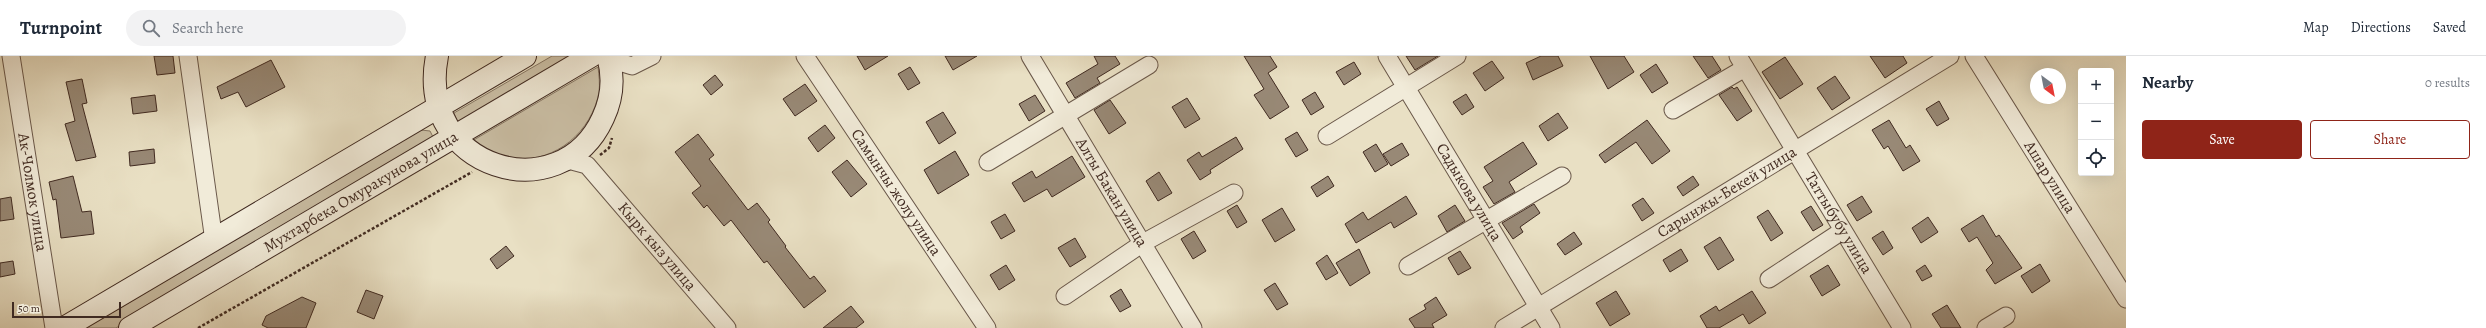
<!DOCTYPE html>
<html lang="en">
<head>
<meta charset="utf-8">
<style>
  :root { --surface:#fff; --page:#f2f2f3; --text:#1f2937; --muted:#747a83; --line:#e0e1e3; --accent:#8f2418 }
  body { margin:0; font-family:Alegreya,serif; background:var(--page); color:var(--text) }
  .controls { position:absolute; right:12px; top:12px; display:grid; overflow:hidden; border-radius:4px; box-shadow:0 4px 16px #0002 }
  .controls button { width:36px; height:36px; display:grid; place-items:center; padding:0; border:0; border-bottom:1px solid var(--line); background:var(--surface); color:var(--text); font:20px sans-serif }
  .compass { position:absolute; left:2030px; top:12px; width:36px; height:36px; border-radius:50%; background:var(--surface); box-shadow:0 4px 16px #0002; rotate:148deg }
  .scale { position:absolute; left:12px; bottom:10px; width:109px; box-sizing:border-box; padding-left:4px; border:2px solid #402a21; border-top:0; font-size:11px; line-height:14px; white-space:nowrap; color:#402a21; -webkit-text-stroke:3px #f1ebd9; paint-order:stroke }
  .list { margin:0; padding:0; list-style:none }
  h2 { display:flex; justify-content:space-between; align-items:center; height:52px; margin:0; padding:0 16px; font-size:17px }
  h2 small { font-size:13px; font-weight:400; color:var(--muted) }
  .actions { display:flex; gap:8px; padding:12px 16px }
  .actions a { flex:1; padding:9px 0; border:1px solid var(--accent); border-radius:4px; text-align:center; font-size:14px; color:var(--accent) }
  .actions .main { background:var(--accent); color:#fff }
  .icon { flex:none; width:22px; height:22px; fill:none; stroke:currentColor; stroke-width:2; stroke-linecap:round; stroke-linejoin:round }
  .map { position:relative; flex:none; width:2126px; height:272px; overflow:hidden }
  header { display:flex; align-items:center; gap:24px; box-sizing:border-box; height:56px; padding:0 20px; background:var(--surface); border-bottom:1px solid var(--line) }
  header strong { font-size:19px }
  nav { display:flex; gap:22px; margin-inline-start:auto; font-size:14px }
  .search { width:280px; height:36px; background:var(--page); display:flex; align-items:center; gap:10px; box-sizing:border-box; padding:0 14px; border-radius:22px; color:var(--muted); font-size:15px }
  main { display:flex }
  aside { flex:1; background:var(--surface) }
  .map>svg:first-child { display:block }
  .green { fill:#ccc1a8; stroke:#867664 }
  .building { fill:#988976; stroke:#402a21 }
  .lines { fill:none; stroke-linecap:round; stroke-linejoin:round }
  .street-casing { stroke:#6a584a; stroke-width:19 }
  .secondary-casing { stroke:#402a21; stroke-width:24 }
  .path { stroke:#402a21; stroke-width:2.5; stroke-dasharray:3 2; stroke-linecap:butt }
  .street { stroke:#f1ebd9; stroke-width:17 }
  .secondary { stroke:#f1ebd9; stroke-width:22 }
  .labels { text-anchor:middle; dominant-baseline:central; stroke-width:3; stroke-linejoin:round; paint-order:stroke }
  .street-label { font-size:16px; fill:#402a21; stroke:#f1ebd9 }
</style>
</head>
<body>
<header>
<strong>Turnpoint</strong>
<div class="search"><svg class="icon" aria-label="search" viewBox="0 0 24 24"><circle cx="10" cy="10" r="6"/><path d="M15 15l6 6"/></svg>Search here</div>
<nav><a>Map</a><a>Directions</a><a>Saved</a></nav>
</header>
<main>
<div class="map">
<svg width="2126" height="272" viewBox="0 0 2126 272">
  <rect width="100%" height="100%" fill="#e9e0c4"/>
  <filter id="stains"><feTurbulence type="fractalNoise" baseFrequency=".005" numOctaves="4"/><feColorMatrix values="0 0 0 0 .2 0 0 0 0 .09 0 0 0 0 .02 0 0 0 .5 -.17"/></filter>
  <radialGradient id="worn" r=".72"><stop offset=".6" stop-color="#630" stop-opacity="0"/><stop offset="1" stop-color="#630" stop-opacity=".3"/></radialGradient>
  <g class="green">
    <path d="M552,0h26l-120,68 -4,-11z"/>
    <path d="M598,11c1,8 2,17 1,25 -7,39 -43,71 -84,66 -16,-2 -29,-9 -43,-17z"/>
    <path d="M421,74l9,1 4,8 -318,189h-30z"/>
  </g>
  <g class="building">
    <path d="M154,0h19l2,17 -18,2z"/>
    <path d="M857,0h31l-23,14z"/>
    <path d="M945,0h32l-24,14z"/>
    <path d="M1094,0h21l5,8 -23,14 3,5 -25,15 -9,-15 32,-19z"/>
    <path d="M1244,0h26l7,11 -9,6 21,34 -19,12 -16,-24 10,-6z"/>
    <path d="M1406,0h32l-23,14z"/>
    <path d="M1541,0h17l5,10 -30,14 -7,-17z"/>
    <path d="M1590,0h34l10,16 -26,17z"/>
    <path d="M1693,0h19l9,14 -13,8z"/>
    <path d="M1870,0h33l4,7 -22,15z"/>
    <path d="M1785,1l18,27 -23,15 -18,-27z"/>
    <path d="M271,4l14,27 -39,20 -8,-15 -17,7 -4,-12z"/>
    <path d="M1492,5l12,17 -19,13 -12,-18z"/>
    <path d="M1354,6l7,12 -17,11 -8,-13z"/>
    <path d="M1656,8l12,19 -16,10 -12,-18z"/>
    <path d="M910,11l10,16 -12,7 -10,-16z"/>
    <path d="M715,19l8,10 -12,10 -8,-10z"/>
    <path d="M1835,20l15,22 -18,12 -15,-22z"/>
    <path d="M82,23l5,24 -5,1 14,53 -20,4 -11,-37 10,-3 -9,-39z"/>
    <path d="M805,28l12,17 -22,15 -12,-17z"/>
    <path d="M1732,31l2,2 3,-2 15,24 -15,10 -18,-26z"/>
    <path d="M1315,36l9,15 -13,8 -9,-15z"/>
    <path d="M1466,38l8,13 -12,8 -9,-13z"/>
    <path d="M155,39l2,16 -24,3 -2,-16z"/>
    <path d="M1035,39l10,16 -16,10 -10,-17z"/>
    <path d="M1187,42l13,21 -15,9 -13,-21z"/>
    <path d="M1110,44l16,23 -17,11 -15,-24z"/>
    <path d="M1939,45l10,18 -12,7 -11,-17z"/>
    <path d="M943,56l13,21 -17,11 -13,-22z"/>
    <path d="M1558,57l10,15 -20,13 -9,-15z"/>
    <path d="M1647,64l23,31 -18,13 -16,-22 -31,21 -6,-8z"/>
    <path d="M1889,64l17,28 4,-3 10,16 -17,10 -15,-25 -4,3 -12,-19z"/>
    <path d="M825,69l10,13 -17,14 -10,-14z"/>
    <path d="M1297,76l11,18 -12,7 -11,-18z"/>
    <path d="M698,78l16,21 -5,4 39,51 9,-7 13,17 -2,2 18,24 -1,1 25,32 4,-3 12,15 -22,17 -37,-47 -3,2 -33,-43 -7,6 -17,-21 -3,3 -12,-15 9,-7 -26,-34z"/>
    <path d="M1236,81l7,12 -33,21 1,3 -11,7 -13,-20 12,-8 3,5z"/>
    <path d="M1523,86l14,22 -28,18 6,10 -21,12 -11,-17 10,-6 -9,-14z"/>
    <path d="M1402,87l7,12 -18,11 -8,-12z"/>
    <path d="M1376,88l12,20 -13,8 -12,-20z"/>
    <path d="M154,93l1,14 -25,3 -1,-14z"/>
    <path d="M955,95l14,24 -31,19 -14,-24z"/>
    <path d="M1072,100l13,21 -33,20 -5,-8 -23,13 -12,-19 20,-12 4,7z"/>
    <path d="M847,104l20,24 -16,13 -19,-25z"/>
    <path d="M1159,116l13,21 -14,8 -12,-20z"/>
    <path d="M73,120l9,36 9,-1 3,23 -33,4 -5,-39 -3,1 -4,-18z"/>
    <path d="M1328,120l6,10 -17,11 -6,-10z"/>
    <path d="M1693,120l6,9 -16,11 -6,-9z"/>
    <path d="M1406,140l11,18 -23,14 -3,-6 -35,21 -11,-19 18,-12 5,8z"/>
    <path d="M1862,140l10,16 -15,9 -10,-16z"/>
    <path d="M11,141l3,22 -14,2v-22z"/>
    <path d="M1643,142l11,15 -12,8 -10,-16z"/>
    <path d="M1534,148l6,9 -20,14 3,5 -10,7 -11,-16z"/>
    <path d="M1237,149l10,17 -10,6 -10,-17z"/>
    <path d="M1455,149l10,16 -18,11 -9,-16z"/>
    <path d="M1811,150l12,19 -10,6 -12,-19z"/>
    <path d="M1282,152l13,22 -20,12 -13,-22z"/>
    <path d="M1768,154l15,23 -12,8 -14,-24z"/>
    <path d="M1005,158l10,17 -14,8 -10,-17z"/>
    <path d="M1983,159l13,22 3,-2 23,33 -27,16 -9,-14 7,-7 -16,-26 -8,5 -8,-13z"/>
    <path d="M1928,161l10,15 -17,11 -9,-15z"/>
    <path d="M1194,175l12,20 -13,8 -12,-20z"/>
    <path d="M1883,175l10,17 -10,7 -11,-17z"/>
    <path d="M1574,176l8,12 -17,11 -8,-11z"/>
    <path d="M1720,181l14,23 -16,10 -14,-23z"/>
    <path d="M1075,182l11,19 -16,10 -12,-19z"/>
    <path d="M506,190l8,10 -17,13 -7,-10z"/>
    <path d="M1359,193l11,24 -20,13 -14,-23z"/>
    <path d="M1681,193l7,12 -18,11 -7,-12z"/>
    <path d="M1460,195l11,17 -13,7 -10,-17z"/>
    <path d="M1327,199l11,18 -12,7 -10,-17z"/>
    <path d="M13,205l2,13 -15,3v-14z"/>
    <path d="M2040,208l10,17 -18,12 -11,-17z"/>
    <path d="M1006,209l9,15 -16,10 -9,-15z"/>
    <path d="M1828,209l12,20 -18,11 -12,-20z"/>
    <path d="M1925,209l7,11 -10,5 -6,-10z"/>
    <path d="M1275,227l13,21 -11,6 -13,-20z"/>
    <path d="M1121,233l10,17 -11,6 -10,-16z"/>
    <path d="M366,234l17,6 -9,23 -17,-7z"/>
    <path d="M1616,235l14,23 -20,12 -14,-23z"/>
    <path d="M1752,235l14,22 -17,11 -6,-10 -24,14h-12l-7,-12 16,-10 3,5z"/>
    <path d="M302,241l14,6 -10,25h-38l-6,-3 4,-9z"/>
    <path d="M1436,241l11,18 -15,9 2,4h-19l-6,-9 17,-10 -2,-4z"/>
    <path d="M1947,249l14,23h-20l-9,-14z"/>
    <path d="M851,250l13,16 -8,6h-33z"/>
  </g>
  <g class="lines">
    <g class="street-casing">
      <g id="street">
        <path id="s1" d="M11,0l43,272"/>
        <path d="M188,0l26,185"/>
        <path d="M614,0l5,6 13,4 20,-10"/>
        <path id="s2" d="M805,0l182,272"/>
        <path id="s3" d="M1030,0l163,272"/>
        <path id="s4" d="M1387,0l164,272"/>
        <path id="s5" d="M1738,0l164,272"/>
        <path id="s6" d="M1974,0l152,243"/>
        <path d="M1673,54l72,-42"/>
        <path d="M1327,80l130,-80"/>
        <path id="s7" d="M558,105h14l15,4 140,163"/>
        <path d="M988,106l161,-97"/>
        <path d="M1408,210l154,-90"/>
        <path d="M1769,223l73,-48"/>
        <path d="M1065,240l78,-53 91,-50"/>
        <path id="s8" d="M1504,272l446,-272"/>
        <path d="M1986,272l20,-12"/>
      </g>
    </g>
    <g class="secondary-casing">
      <g id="secondary">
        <path d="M437,0c-22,113 123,156 166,62 9,-19 11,-41 5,-62"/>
        <path d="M64,272l461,-272"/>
        <path id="s9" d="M130,272l461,-272"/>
      </g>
    </g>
    <g class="path">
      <path d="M600,99l9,-7 3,-10"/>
      <path d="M198,272l274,-156"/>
    </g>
    <use href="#street" class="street"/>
    <use href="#secondary" class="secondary"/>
  </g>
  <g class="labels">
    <g class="street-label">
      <text stroke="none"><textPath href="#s6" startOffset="143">Ашар улица</textPath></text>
      <text stroke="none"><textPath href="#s8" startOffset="261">Сарынжы-Бекей улица</textPath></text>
      <text stroke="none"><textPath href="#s1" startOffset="138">Ак-Чолмок улица</textPath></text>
      <text stroke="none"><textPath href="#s9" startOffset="268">Мухтарбека Омуракунова улица</textPath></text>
      <text stroke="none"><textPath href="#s2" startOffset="164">Самынчы жолу улица</textPath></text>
      <text stroke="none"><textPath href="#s3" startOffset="159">Алты Бакан улица</textPath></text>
      <text stroke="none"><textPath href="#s4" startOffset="159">Садыкова улица</textPath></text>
      <text stroke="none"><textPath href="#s5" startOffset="195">Таттыбубу улица</textPath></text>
      <text stroke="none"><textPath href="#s7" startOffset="137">Кырк кыз улица</textPath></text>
    </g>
  </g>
  <rect width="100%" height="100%" filter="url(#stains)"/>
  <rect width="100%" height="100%" fill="url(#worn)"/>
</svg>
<div class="controls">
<button>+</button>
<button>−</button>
<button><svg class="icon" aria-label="locate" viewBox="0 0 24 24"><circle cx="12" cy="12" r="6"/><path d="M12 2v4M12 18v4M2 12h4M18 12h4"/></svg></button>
</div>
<svg class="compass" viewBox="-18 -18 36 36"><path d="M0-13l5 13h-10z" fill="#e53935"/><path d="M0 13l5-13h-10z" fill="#747a83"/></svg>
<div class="scale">50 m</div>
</div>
<aside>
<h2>Nearby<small>0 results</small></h2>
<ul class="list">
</ul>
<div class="actions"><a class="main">Save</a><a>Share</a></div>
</aside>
</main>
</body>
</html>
